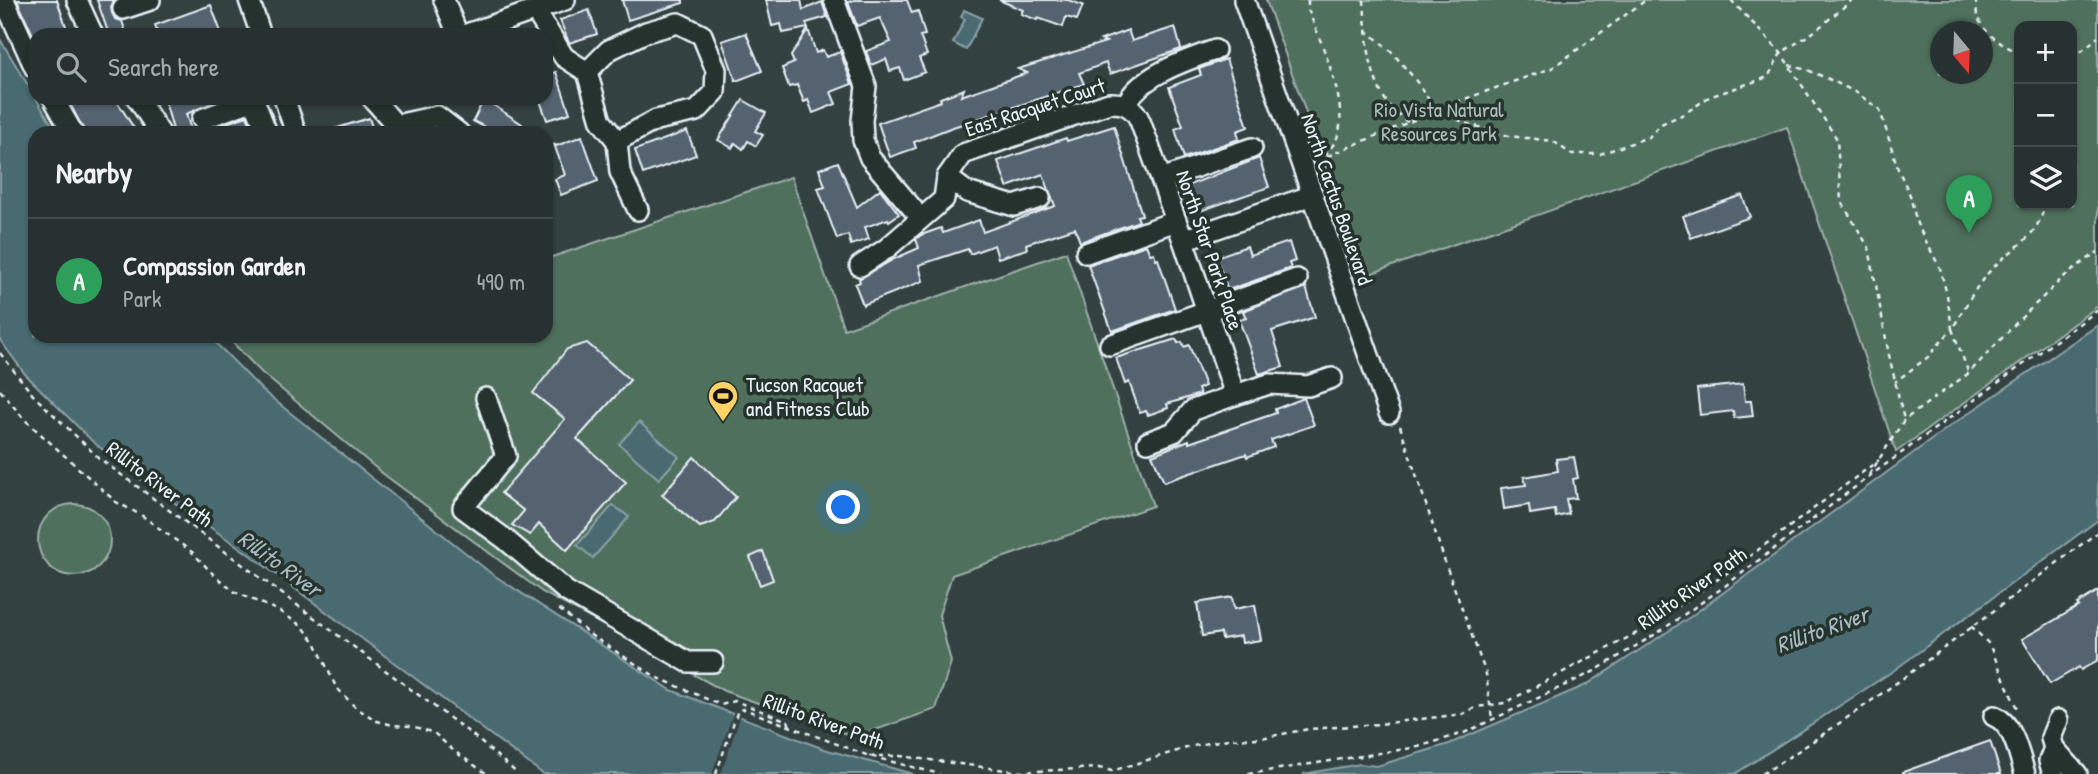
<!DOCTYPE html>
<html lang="en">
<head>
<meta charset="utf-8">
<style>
  :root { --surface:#273131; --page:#2f3939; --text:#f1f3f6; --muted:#a4a9ab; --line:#434c4d; --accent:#ffd166 }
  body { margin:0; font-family:"Patrick Hand",sans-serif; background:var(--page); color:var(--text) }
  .controls { position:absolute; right:21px; top:21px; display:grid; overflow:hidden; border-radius:14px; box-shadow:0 2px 5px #0004 }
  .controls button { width:63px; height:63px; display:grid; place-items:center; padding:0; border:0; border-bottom:2px solid var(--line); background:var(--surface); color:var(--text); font:35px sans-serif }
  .compass { position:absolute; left:1930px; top:21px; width:63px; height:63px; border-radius:50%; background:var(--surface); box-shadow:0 2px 5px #0004; rotate:161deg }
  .you { position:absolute; left:844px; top:508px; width:24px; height:24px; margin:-18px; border:5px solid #fff; border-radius:50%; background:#1a73e8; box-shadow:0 0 0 10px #1a73e833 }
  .badge { display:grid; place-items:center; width:46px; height:46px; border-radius:50%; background:var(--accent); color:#fff; font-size:23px; font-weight:700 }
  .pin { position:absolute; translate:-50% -58px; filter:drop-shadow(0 2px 4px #0008) }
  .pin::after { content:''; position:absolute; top:37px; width:24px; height:21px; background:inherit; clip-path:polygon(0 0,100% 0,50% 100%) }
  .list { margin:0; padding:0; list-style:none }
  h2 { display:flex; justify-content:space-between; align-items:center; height:91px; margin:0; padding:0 28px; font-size:30px }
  h2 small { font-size:23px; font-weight:400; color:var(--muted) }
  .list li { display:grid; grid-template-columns:46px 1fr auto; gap:21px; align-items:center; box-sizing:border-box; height:126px; padding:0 28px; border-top:2px solid var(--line) }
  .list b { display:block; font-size:26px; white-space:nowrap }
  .list p { margin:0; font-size:23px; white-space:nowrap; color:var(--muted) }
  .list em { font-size:23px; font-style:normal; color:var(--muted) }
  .icon { flex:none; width:38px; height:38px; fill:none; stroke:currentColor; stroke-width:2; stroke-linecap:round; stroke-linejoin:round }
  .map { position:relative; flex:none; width:2098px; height:774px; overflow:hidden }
  .search { position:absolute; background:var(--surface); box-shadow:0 2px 5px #0004; left:28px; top:28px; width:525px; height:77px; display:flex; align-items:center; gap:18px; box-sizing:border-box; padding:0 24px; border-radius:21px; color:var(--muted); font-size:26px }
  .panel { position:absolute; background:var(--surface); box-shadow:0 2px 5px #0004; left:28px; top:126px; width:525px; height:217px; border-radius:21px }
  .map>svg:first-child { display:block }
  .green { fill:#4f705b; stroke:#9cb0aa; stroke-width:2; fill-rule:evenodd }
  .water { fill:#4a6b71; stroke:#89a1a7; stroke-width:2 }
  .pier { fill:#344141 }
  .building { fill:#546370; stroke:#e8f1f8; stroke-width:2 }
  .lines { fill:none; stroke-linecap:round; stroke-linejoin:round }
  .minor-casing { stroke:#e8f1f8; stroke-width:24 }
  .path { stroke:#e8f1f8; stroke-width:2.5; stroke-dasharray:5 5; stroke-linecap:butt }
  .minor { stroke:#26332d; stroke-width:19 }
  .labels { text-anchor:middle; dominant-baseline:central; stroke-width:7; stroke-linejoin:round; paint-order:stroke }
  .street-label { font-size:21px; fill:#e8f1f8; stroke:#26332d }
  .park-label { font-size:21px; fill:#abbdb9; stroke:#26332d }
  .poi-label { font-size:21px; fill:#e8f1f8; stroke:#26332d; text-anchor:start }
  .water-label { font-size:23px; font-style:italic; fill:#a9bbc2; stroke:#26332d }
</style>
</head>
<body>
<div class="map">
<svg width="2098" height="774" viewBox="0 0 2098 774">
  <rect width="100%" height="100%" fill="#344141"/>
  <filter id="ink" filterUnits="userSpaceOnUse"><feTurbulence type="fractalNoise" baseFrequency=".0143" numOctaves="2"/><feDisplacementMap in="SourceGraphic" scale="14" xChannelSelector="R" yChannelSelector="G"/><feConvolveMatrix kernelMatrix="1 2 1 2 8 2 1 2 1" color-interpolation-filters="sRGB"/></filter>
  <g filter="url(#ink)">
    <g class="green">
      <path d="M1266,0h832v306l-202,146 -109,-325 -423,149zM2019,26h53v179h-53zM1940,32h42v42h-42z"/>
      <path d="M791,177l53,152 222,-77 87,254 -201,69 -13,40 12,47 -15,47 -81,28 -131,-46 -182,-99 -160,-119 -120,-100 -36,-37h320v-77z"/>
      <circle cx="74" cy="540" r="36"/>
    </g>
    <g class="water">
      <path d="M964,10l18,8 -16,32 -13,-7 12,-24 -4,-2z"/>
      <path d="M0,39l57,94h-22v203h174l54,55 229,183 179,116 153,59 89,25h-370l-297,-222 -103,-71 -50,-39 -68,-68 -25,-34z"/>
      <path d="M2098,325v195l-205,151 -158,103h-432l57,-10 17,2 72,-22 137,-59 104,-68 260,-191z"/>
      <path d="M639,422l40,35 -20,22 -40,-35z"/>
      <path d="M613,505l16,12 -36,41 -16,-13z"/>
    </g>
    <path class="pier" d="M734,711l7,3 -20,60h-9z"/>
    <g class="building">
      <path d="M17,0h40l12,35h-36z"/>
      <path d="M97,0h17l-3,7 1,6 3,6 7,2 5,14h-18z"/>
      <path d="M622,0h61v3l-55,17z"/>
      <path d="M766,0h35l2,10 19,-8 5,15 -21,6 2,5 -25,5 -2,-9 -9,2z"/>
      <path d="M854,0h53l5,13 6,-2 7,24 -5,1 7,19 -8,3 6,14 -21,8 -4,-12 -10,3 -4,-12 -15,6 -5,-14 25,-9 -11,-24 -23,8 -9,-24z"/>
      <path d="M999,0h69l15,5 -6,15 -11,-3 -3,10 -25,-9 -1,2 -16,-6 2,-4z"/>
      <path d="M211,5l11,30h-64l-3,-10z"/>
      <path d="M589,10l8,24 -28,9 -9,-23z"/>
      <path d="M1175,27l6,22 -71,25 -4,-11 -27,10 5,11 -134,44 -36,14 2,6 -26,9 -12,-34 63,-22 -1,-3 24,-9 -3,7 66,-23 -9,-4 88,-27 -5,-2 27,-10 4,11z"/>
      <path d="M808,29l8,24 7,-3 3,7 14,-5 12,32 -21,8 5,12 -23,9 -5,-13 -4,2 -7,-17 -8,2 -7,-19 12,-5 -3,-7z"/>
      <path d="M746,33l16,38 -26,10 -14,-40z"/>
      <path d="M1226,59l22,68 -11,4 2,8 -55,19 -9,-29 8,-3 -14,-39 32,-12 -2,-6z"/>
      <path d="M556,72l14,41 -23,7 -8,-22h7v-23z"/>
      <path d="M67,98h48l22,35h-52z"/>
      <path d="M164,98h60l-38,16 6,19h-18z"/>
      <path d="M484,99l38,25 -6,9h-20l-23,-12z"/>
      <path d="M743,100l23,13 -11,18 8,4 -7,11 -8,-5 -5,8 -8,-6 -3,5 -14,-8z"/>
      <path d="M247,116l7,17h-31l-3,-8z"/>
      <path d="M369,118l5,15h-42l-1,-3z"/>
      <path d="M1114,126l28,89 -5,1 2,5 -59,21 -5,-14 -49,16 1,5 -29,9 -4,-13 -24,9 -2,-5 -49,16 4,16 -60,24 -8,-21 5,-2 -1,-3 35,-20 25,-11 -3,-9 5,-4 20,-7 2,5 36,-13 4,12 72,-26 -12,-32 -36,13 -9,-26 68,-23 1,3z"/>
      <path d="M687,131l9,24 -53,19 -8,-24z"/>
      <path d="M582,136l16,45 -37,14 -6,-16 10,-4 -11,-31 2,2z"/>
      <path d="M1259,158l10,29 -72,25 -8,-27z"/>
      <path d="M838,162l19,45 23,-18 19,25 -10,7 -1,-2 -23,8 4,12 -18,6 -3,-10 -11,4 -19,-51 7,-2 -6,-17z"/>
      <path d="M1742,195l8,22 -59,21 -8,-22z"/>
      <path d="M1289,242l6,19 -6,2 2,5 -63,22 -12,-33 31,-11 3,9z"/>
      <path d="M1146,245l4,9 4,-1 2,6h2l17,50 -63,22 -24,-66z"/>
      <path d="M1306,287l9,30 -43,14 11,36 -24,7 -20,-54 7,-2 -3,-7z"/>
      <path d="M1176,339l2,4 4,-1 2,5 5,-2 16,41 -7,3 2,5 -33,10 1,4 -20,7 -2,-4 -6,2 -11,-31 -4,2 -9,-26z"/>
      <path d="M587,343l43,37 -53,59 49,43 -59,68 -28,-26 -9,11 -18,-10 12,-14 -23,-18 64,-74 -32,-26 34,-44z"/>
      <path d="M1743,384l2,17h6l2,15 -19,2 -1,-7 -33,4 -3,-26z"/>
      <path d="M1304,398l10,27 -43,15 3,7 -27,10 -1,-3 -82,28 -12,-27 37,-15v3l87,-30 -1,-4z"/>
      <path d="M694,457l42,40 -21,25 -15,5 -38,-32z"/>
      <path d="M1574,457l4,21 -5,1 3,19 -10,1 3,15 -13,3 -1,-7 -25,4 -1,-9 -25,4 -3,-21 25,-3 -2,-8 34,-6 -2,-12z"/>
      <path d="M763,551l10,29 -13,5 -10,-28z"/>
      <path d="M2098,591v69l-17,10 -2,-3 -29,17 -28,-45 57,-33 -2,-2z"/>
      <path d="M1232,597l2,12 21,-4 6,35 -19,3 -1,-7 -19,3 -1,-6 -19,3 -5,-33z"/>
      <path d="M1990,741l11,33h-98v-2z"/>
    </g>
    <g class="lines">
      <g class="minor-casing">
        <g id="minor">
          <path d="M4,0l31,68"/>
          <path d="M77,0l16,35"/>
          <path d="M249,0l12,35"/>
          <path d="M444,0l14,35"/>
          <path d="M834,0l32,86 -4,35 1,19 7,18 43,51"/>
          <path d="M1244,0l145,413"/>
          <path d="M123,9l27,-9"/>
          <path d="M535,10l29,47 23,15 14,49 16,20 39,-21 41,-9 18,-19 1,-22 -14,-35 -24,-12 -32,9 -37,18 -22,22"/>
          <path d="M464,35l101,-35"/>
          <path d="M53,98l20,35"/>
          <path d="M137,98l23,35"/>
          <path d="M284,98l12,35"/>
          <path d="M372,98l24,27 -1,8"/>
          <path d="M1126,105c12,-29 61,-45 89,-55"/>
          <path d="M202,119l52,-19 13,33"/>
          <path d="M396,125l41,-9 22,17"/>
          <path d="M617,141l3,31 18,38"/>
          <path d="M947,177l20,15 47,14 26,-8"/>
          <path d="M1161,179l91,-31"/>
          <path d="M1183,240l130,-45"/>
          <path d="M1086,253l90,-32"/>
          <path d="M860,266l26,-17 58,-50 3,-22 16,-23 146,-51c15,-1 25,4 31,18l43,119 52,155"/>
          <path d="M1110,345l187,-66"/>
          <path d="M486,398l20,58 -43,52 42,31 61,52 122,71h25"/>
          <path d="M1148,442l26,-10 19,-22 42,-15 34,-11 39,2 24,-8"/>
          <path d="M1994,716c20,8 25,39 31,58"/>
          <path d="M2058,720l-7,18 3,10 23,26"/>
          <path d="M2053,774l-4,-13 5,-13"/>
        </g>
      </g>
      <g class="path">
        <path d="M1308,0v9c12,32 41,94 30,126 -2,8 -10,16 -15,23"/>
        <path d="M1364,0c2,33 4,78 25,105 5,7 13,12 20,18"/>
        <path d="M1731,0l50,53 56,86 4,62 28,47 20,107 15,65"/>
        <path d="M1976,0c0,5 0,13 2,18 7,16 26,29 41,34"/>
        <path d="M1366,30l25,21 23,27 23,33 31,13 41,12 44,5 18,13h29l49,-17 12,-13 23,-10 25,-17 59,-20 13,-24 34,-22 37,-31"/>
        <path d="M2072,56l6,-2 20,-17"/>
        <path d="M1789,65l21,6 23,10 24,12 23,17 18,59 12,26 7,29 23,44 7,27 5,34 -24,28 -33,25"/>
        <path d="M1318,160l144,-60 90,-32 94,-68"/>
        <path d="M0,353l33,42 67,64 370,274 48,41"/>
        <path d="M1968,371l-16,-42c12,-19 23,-43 39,-59 23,-25 45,-29 54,-65"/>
        <path d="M0,390l24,29 92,83 25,13 51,37 22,23 21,17 44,19 24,16 12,15 21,45 19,20 22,14 16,4 19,1 22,7 20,18 33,23"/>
        <path d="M1400,426l47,142 39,106 6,45"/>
        <path d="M1869,475l35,-55 65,-47 49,-52 51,-49 29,-20"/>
        <path d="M559,609l33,27 64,41 65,28 14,-4 53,20 3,7"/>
        <path d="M1971,626l18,18 29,67"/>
        <path d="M869,756h31l120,16 79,-4 13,3 81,-25 35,-7 33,-1 48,-9 70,-5 84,-10 14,-7 28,-4 141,-75 81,-55 152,-113"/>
        <path d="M716,774l22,-64 6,-1 125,47 71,18"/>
        <path d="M1248,774l170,-27 46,-14 129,-61 66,-40 66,-46 142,-108 231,-168"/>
        <path d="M1762,774c117,-73 226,-160 336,-242"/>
      </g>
      <use href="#minor" class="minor"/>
    </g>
  </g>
  <defs>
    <g id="stadium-pin" transform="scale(1.575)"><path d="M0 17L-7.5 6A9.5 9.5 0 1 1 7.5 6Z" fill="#ffd166" stroke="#26332d"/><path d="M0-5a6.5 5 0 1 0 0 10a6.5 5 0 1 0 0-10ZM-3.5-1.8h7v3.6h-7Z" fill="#111"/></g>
  </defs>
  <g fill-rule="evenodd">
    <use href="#stadium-pin" x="723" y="396"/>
  </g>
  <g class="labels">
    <g class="street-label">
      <text transform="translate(1035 107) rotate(-18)">East Racquet Court</text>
      <text transform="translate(1337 199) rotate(71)">North Cactus Boulevard</text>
      <text transform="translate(1210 250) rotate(71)">North Star Park Place</text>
      <text transform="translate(160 484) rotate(37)">Rillito River Path</text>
      <text transform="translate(1692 588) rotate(-35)">Rillito River Path</text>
      <text transform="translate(824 721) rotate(20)">Rillito River Path</text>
    </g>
    <g class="park-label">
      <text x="1439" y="109">Rio Vista Natural<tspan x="1439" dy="24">Resources Park</tspan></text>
    </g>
    <g class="poi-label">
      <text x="746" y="384">Tucson Racquet<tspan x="746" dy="24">and Fitness Club</tspan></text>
    </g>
    <g class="water-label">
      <text transform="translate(280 563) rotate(36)">Rillito River</text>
      <text transform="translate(1822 629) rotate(-20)">Rillito River</text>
    </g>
  </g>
</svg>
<div class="controls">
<button>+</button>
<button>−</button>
<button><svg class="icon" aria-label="layers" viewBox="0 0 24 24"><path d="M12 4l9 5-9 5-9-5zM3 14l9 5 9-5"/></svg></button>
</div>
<svg class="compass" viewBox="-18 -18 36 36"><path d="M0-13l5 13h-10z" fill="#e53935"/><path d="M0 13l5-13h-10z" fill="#a4a9ab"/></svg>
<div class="you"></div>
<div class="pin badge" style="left:1969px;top:233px;background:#2e9e5b">A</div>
<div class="search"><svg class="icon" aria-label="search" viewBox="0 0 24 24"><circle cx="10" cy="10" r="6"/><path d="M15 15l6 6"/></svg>Search here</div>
<section class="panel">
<h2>Nearby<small></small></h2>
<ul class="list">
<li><span class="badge" style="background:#2e9e5b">A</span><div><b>Compassion Garden</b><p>Park</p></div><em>490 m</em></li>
</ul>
</section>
</div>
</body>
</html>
